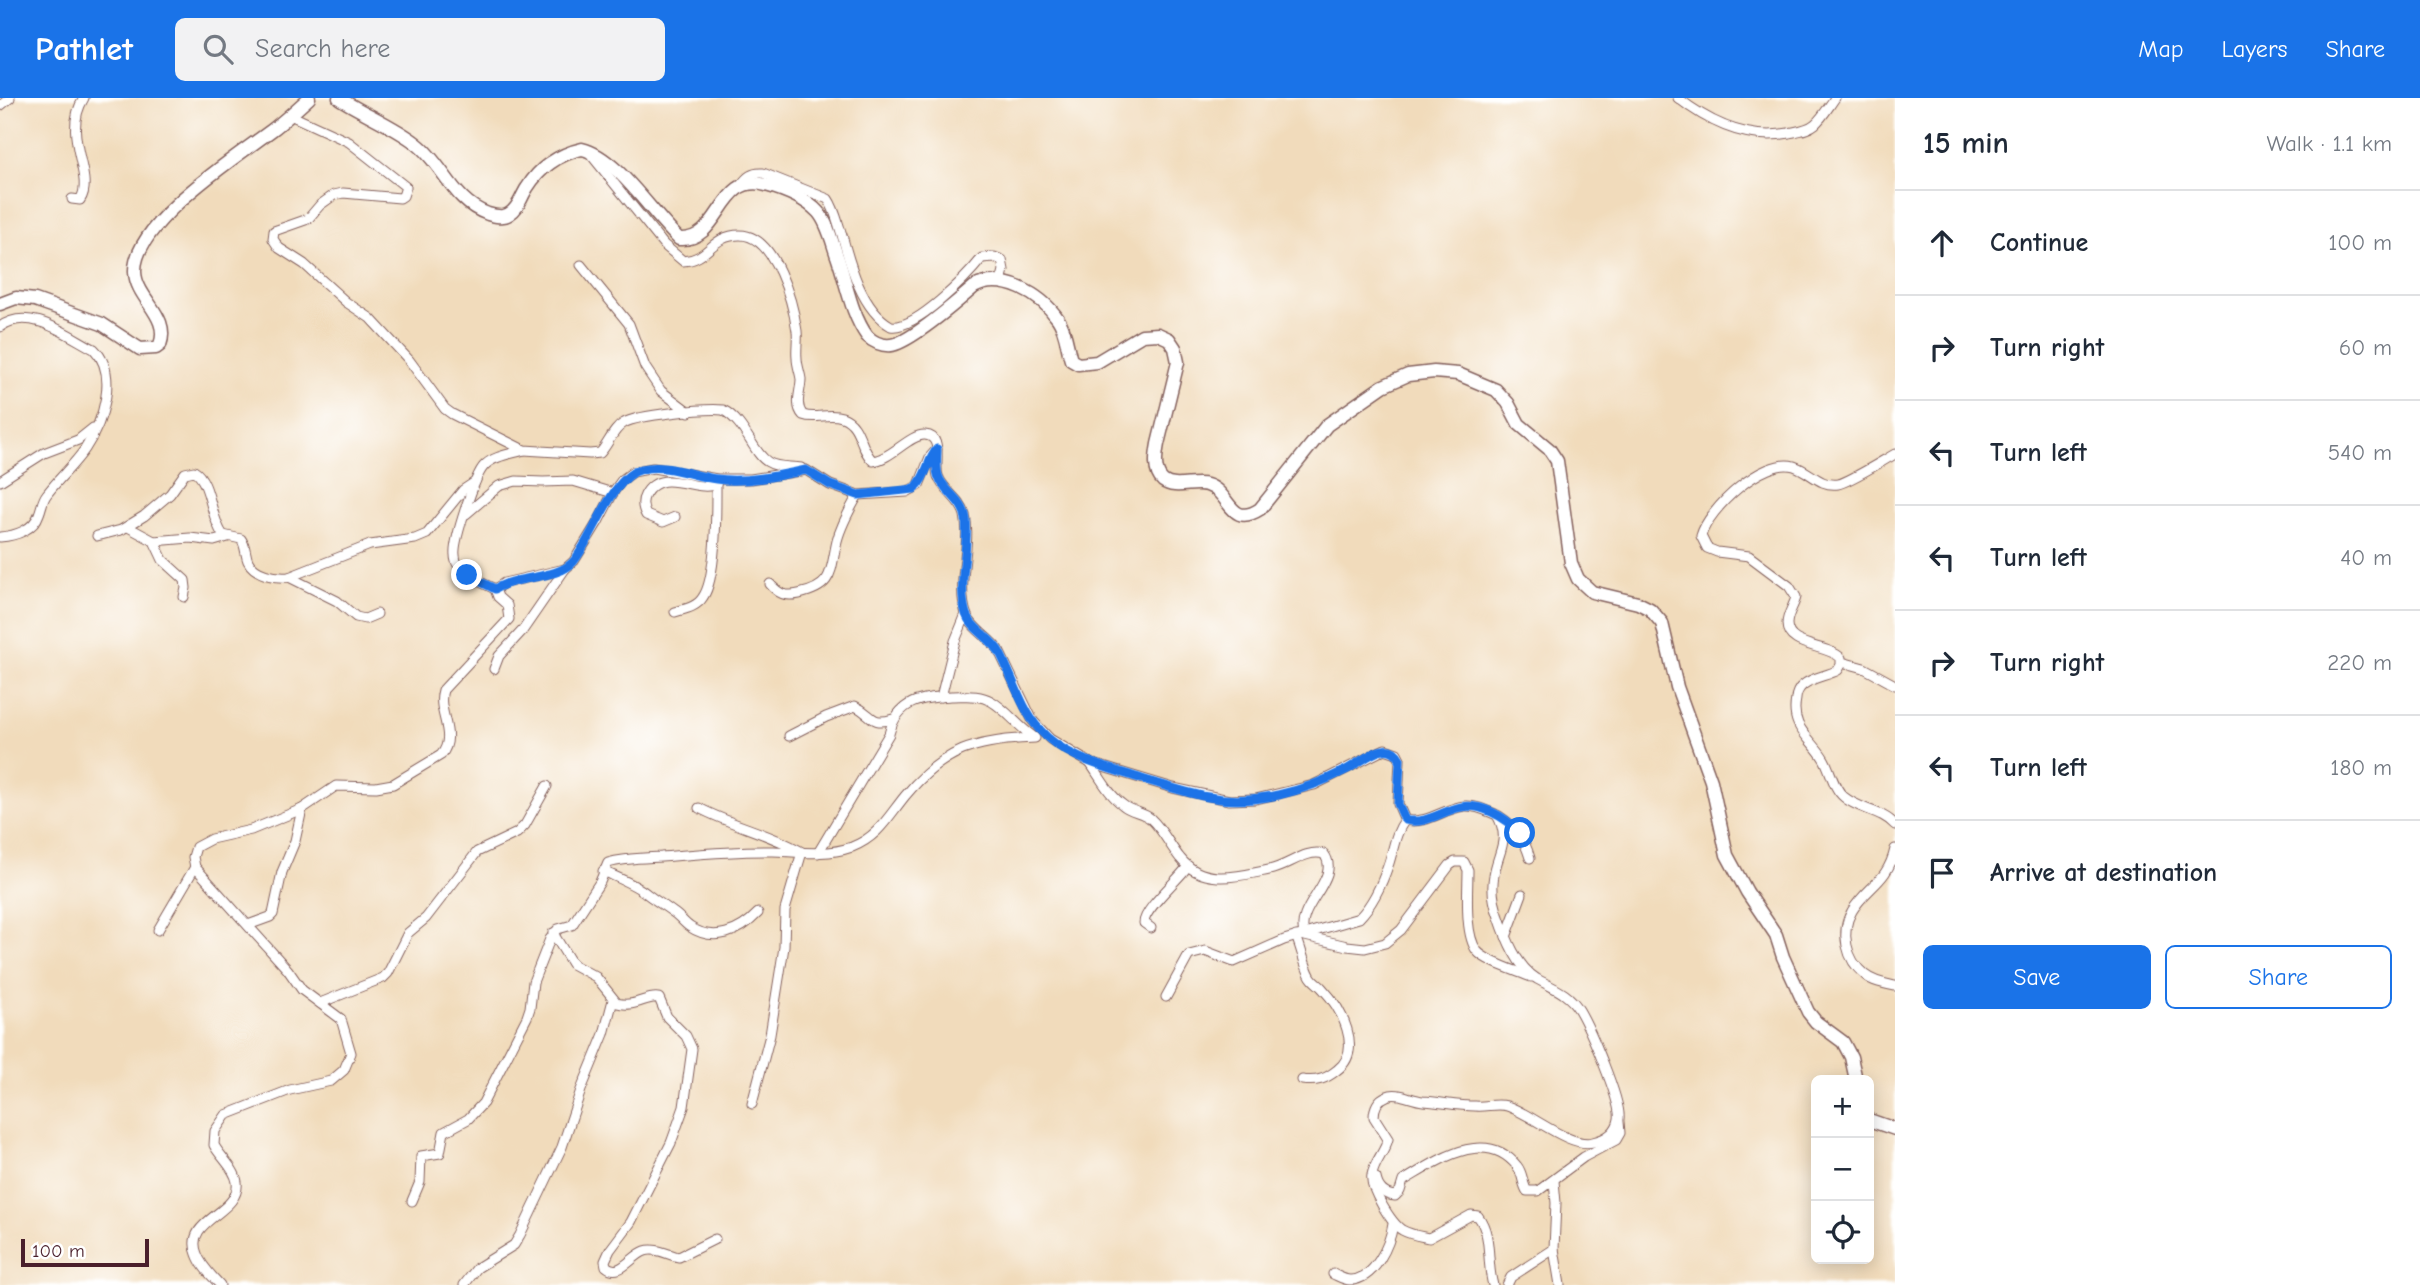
<!DOCTYPE html>
<html lang="en">
<head>
<meta charset="utf-8">
<style>
  :root { --surface:#fff; --page:#f2f2f3; --text:#1f2937; --muted:#747a83; --line:#e0e1e3; --accent:#1a73e8 }
  body { margin:0; font-family:"Comic Neue",sans-serif; background:var(--page); color:var(--text) }
  .controls { position:absolute; right:21px; bottom:21px; display:grid; overflow:hidden; border-radius:10px; box-shadow:0 4px 18px #0003 }
  .controls button { width:63px; height:63px; display:grid; place-items:center; padding:0; border:0; border-bottom:2px solid var(--line); background:var(--surface); color:var(--text); font:35px sans-serif }
  .scale { position:absolute; left:21px; bottom:18px; width:128px; box-sizing:border-box; padding-left:7px; border:4px solid #4a1f2b; border-top:0; font-size:19px; line-height:24px; white-space:nowrap; color:#4a1f2b; -webkit-text-stroke:5px #fff; paint-order:stroke }
  .stop { position:absolute; width:21px; height:21px; margin:-16px; border:5px solid #1a73e8; border-radius:50%; background:#fff }
  .stop.end { background:#1a73e8; border-color:#fff; box-shadow:0 2px 7px #0008 }
  .list { margin:0; padding:0; list-style:none }
  h2 { display:flex; justify-content:space-between; align-items:center; height:91px; margin:0; padding:0 28px; font-size:30px }
  h2 small { font-size:23px; font-weight:400; color:var(--muted) }
  .list li { display:grid; grid-template-columns:46px 1fr auto; gap:21px; align-items:center; box-sizing:border-box; height:105px; padding:0 28px; border-top:2px solid var(--line) }
  .list b { display:block; font-size:26px; white-space:nowrap }
  .list em { font-size:23px; font-style:normal; color:var(--muted) }
  .actions { display:flex; gap:14px; padding:21px 28px }
  .actions a { flex:1; padding:16px 0; border:2px solid var(--accent); border-radius:10px; text-align:center; font-size:24px; color:var(--accent) }
  .actions .main { background:var(--accent); color:#fff }
  .icon { flex:none; width:38px; height:38px; fill:none; stroke:currentColor; stroke-width:2; stroke-linecap:round; stroke-linejoin:round }
  .map { position:relative; flex:none; width:1895px; height:1187px; overflow:hidden }
  header { display:flex; align-items:center; gap:42px; box-sizing:border-box; height:98px; padding:0 35px; background:var(--accent); color:#fff }
  header strong { font-size:33px }
  nav { display:flex; gap:38px; margin-inline-start:auto; font-size:24px }
  .search { width:490px; height:63px; background:var(--page); display:flex; align-items:center; gap:18px; box-sizing:border-box; padding:0 24px; border-radius:10px; color:var(--muted); font-size:26px }
  main { display:flex }
  aside { flex:1; background:var(--surface) }
  .map>svg:first-child { display:block }
  .lines { fill:none; stroke-linecap:round; stroke-linejoin:round }
  .street-casing { stroke:#84615d; stroke-width:11 }
  .secondary-casing { stroke:#84615d; stroke-width:15 }
  .street { stroke:#fff; stroke-width:9 }
  .secondary { stroke:#fff; stroke-width:12 }
  .route { stroke:#1a73e8; stroke-width:9 }
</style>
</head>
<body>
<header>
<strong>Pathlet</strong>
<div class="search"><svg class="icon" aria-label="search" viewBox="0 0 24 24"><circle cx="10" cy="10" r="6"/><path d="M15 15l6 6"/></svg>Search here</div>
<nav><a>Map</a><a>Layers</a><a>Share</a></nav>
</header>
<main>
<div class="map">
<svg width="1895" height="1187" viewBox="0 0 1895 1187">
  <rect width="100%" height="100%" fill="#fff"/>
  <filter id="ink" filterUnits="userSpaceOnUse"><feTurbulence type="fractalNoise" baseFrequency=".0143" numOctaves="2"/><feDisplacementMap in="SourceGraphic" scale="14" xChannelSelector="R" yChannelSelector="G"/><feConvolveMatrix kernelMatrix="1 2 1 2 8 2 1 2 1" color-interpolation-filters="sRGB"/></filter>
  <filter id="wash" filterUnits="userSpaceOnUse"><feTurbulence type="fractalNoise" baseFrequency=".00686" numOctaves="4" result="noise"/><feDisplacementMap in="SourceGraphic" scale="28" xChannelSelector="R" yChannelSelector="G"/><feGaussianBlur stdDeviation="1.57" result="paint"/><feColorMatrix in="noise" values="0 0 0 0 0 0 0 0 0 0 0 0 0 0 0 0 0 1.4 0 .05"/><feComposite in="paint" operator="in"/></filter>
  <g filter="url(#wash)">
    <rect width="100%" height="100%" fill="#f1dbbb"/>
  </g>
  <g filter="url(#ink)">
    <g class="lines">
      <g class="street-casing">
        <g id="street">
          <path d="M1678,0c32,25 70,43 111,35 9,-2 19,-3 26,-9 8,-7 14,-18 20,-26"/>
          <path d="M0,8l10,-8"/>
          <path d="M290,17l59,27 57,45 -3,9 -3,2 -57,-5 -9,2 -14,10 -12,14 -34,12 -1,8 6,9 25,16 42,38 24,16 39,42 36,49 7,5 72,36 66,4 10,-1c8,-8 13,-24 24,-30 13,-8 83,-15 99,-13 23,12 29,43 45,52 9,6 23,4 33,6"/>
          <path d="M588,53l76,94 19,16c26,-1 28,-26 57,-26 35,0 53,68 57,96 1,9 -1,18 0,27 0,7 3,14 4,21 0,12 -7,26 2,36 13,5 25,-3 39,2 20,7 17,32 31,44 18,-2 37,-27 52,-26 19,1 9,29 13,41 5,15 23,23 27,39 7,32 -10,70 2,101 6,14 24,22 32,35l34,70 17,18 40,24 83,25 56,12 27,-1 58,-14 71,-36 12,4 3,6 -2,45 7,16c23,5 38,-12 60,-14 11,-1 22,5 32,9 14,25 1,36 -3,60 -3,15 0,29 5,42 7,21 18,50 38,62 16,9 32,14 42,31 10,17 43,92 40,109 -2,13 -13,20 -26,23 -24,6 -61,-28 -86,-36 -10,-3 -21,1 -32,0 -17,0 -35,-4 -52,-5 -12,-1 -25,-10 -36,-5 -9,3 -13,12 -13,21l14,22c-3,13 -14,23 -16,36 -3,13 20,49 30,55 9,5 18,6 27,8l42,-23 7,1c15,20 8,47 15,69"/>
          <path d="M741,87c6,-8 11,-13 22,-12l65,26c7,10 10,25 14,36 8,30 20,75 49,91 24,4 76,-49 91,-68l12,-1 8,3 2,10 -3,12"/>
          <path d="M72,101l8,1c16,-23 -20,-65 4,-102"/>
          <path d="M581,167l48,59 16,43 16,24 28,21"/>
          <path d="M0,229c29,-22 67,8 94,22 25,25 9,73 -9,100 -11,16 -26,29 -38,45 -5,6 -5,13 -8,20 -5,16 -24,22 -39,23"/>
          <path d="M1895,356c-11,6 -48,29 -57,30 -18,3 -28,-13 -44,-18 -30,-9 -86,43 -93,70l6,12 10,4 32,4 40,30 7,11c-2,9 -9,17 -9,27 0,24 40,20 54,34v7l-3,5c-11,6 -26,7 -35,15 -4,3 -7,9 -7,14 -6,30 15,38 28,60 7,12 9,29 20,38 15,13 38,13 51,28"/>
          <path d="M0,383l44,-28 34,-13 15,-12"/>
          <path d="M466,416l33,-28 17,-5 27,1 30,-1 40,12"/>
          <path d="M675,419l-12,5 -17,-7c-3,-6 -5,-13 -1,-20 16,-30 52,-1 71,-11l1,-3"/>
          <path d="M128,429l26,14 9,19 22,20 1,8 -2,9"/>
          <path d="M97,438l24,-6 23,-14 26,-22 15,-21 9,-2c17,10 16,47 29,64l18,4c5,7 4,15 7,22 7,14 27,17 41,16l81,-32 45,-6 12,-5 36,-44 12,-8"/>
          <path d="M154,443l36,-3 24,3 14,-4"/>
          <path d="M289,479l48,24 19,16 9,2 12,-5"/>
          <path d="M770,486c9,10 15,13 29,10 36,-8 31,-24 38,-53 4,-16 13,-32 21,-46"/>
          <path d="M495,491c-12,-6 -29,-12 -37,-24 -2,-3 -3,-6 -3,-10 -2,-13 20,-80 29,-89 9,-10 27,-12 40,-16"/>
          <path d="M675,514c10,-3 22,-5 28,-15 14,-20 13,-88 13,-113"/>
          <path d="M1842,564l22,6 31,17"/>
          <path d="M494,571l5,-13 24,-26 42,-61"/>
          <path d="M941,599l14,-56 11,-27"/>
          <path d="M789,638l37,-19 29,-11c18,8 15,20 38,13"/>
          <path d="M1090,665c10,14 19,32 33,42 8,7 20,7 28,14 12,11 19,27 29,39 23,29 59,18 89,12 20,-4 36,-21 55,-16 19,25 -32,54 -19,82l42,10 18,2 20,-5 16,-13 49,-65 5,-3h9l4,8c0,20 -4,64 9,81 9,11 40,20 54,26"/>
          <path d="M699,710c34,18 70,25 103,44l-17,58 -1,37 -14,88 -18,69"/>
          <path d="M1499,718c18,12 25,22 31,42"/>
          <path d="M1895,751c-7,33 -29,38 -43,62 -12,21 -6,49 13,64 8,7 20,9 30,11"/>
          <path d="M818,755l71,-119c9,-35 33,-36 64,-38 13,0 26,-2 38,5 16,9 27,26 43,36"/>
          <path d="M603,773c15,7 32,13 44,23 9,7 18,12 27,19 6,4 10,10 16,14 24,16 50,5 68,-14"/>
          <path d="M248,827l22,-8 3,-3 9,-42 13,-31 7,-32"/>
          <path d="M1151,830l-7,-5c0,-14 34,-43 44,-57"/>
          <path d="M158,832l37,-63"/>
          <path d="M553,835l19,31 24,13 21,26c19,5 30,-8 42,-5l8,19 19,19 6,13 -8,58 -13,36 -40,79 -21,28 -5,11 1,5c14,12 25,-10 39,-15 11,-4 23,4 34,6l36,-18"/>
          <path d="M1296,838c6,14 8,29 15,41 3,5 8,7 12,12 18,19 41,61 14,81 -11,9 -20,12 -35,10"/>
          <path d="M1506,839l16,-43"/>
          <path d="M1166,899l23,-42 16,-4 29,11 50,-22 75,-22c14,-14 24,-37 30,-55 5,-15 6,-30 16,-43"/>
          <path d="M320,905l63,-25 5,-5 20,-40 18,-15 51,-66 40,-19 8,-8 22,-39"/>
          <path d="M1376,1080c2,11 8,17 19,18l5,-5 3,-10c33,-19 82,-55 114,-15 6,7 5,17 10,25h11l46,-34 32,-17 4,-7 -1,-11"/>
          <path d="M1554,1083l2,22 -2,46 6,36"/>
          <path d="M412,1103l8,-19 1,-26 19,-3 4,-21 24,-13 15,-16 44,-86 3,-9 3,-26 17,-43 8,-10 14,-4 28,-43 8,-19c16,-5 36,-5 53,-6 37,-3 74,-7 112,-6 27,1 53,5 79,-4 26,-10 36,-30 53,-51 39,-47 71,-56 130,-58"/>
          <path d="M1333,1176c5,2 11,6 17,6 25,0 40,-36 43,-56"/>
          <path d="M220,1187c-8,-9 -19,-19 -23,-31 -14,-35 44,-40 40,-72 -2,-14 -17,-25 -23,-37l1,-14 11,-16 64,-25 41,-9 13,-11 7,-17 -10,-34 -39,-29 -14,-20 -93,-103 -2,-10 3,-10 15,-8 40,-9 51,-21 34,-23 40,1 17,-3 48,-29c17,-20 -5,-43 2,-65l66,-71 -2,-14 -9,-8 -3,-8 9,-6 61,-14 9,-8 24,-39 16,-31 8,-11 11,-8 20,-4 64,11h34l55,-9 24,15 28,10 49,-3 12,-7 11,-28 7,-8"/>
          <path d="M464,1187l13,-17 37,-23 6,-10 42,-88 19,-57 23,-56 9,-34"/>
          <path d="M1507,1187l4,-8 43,-28"/>
        </g>
      </g>
      <g class="secondary-casing">
        <g id="secondary">
          <path d="M339,0c23,15 57,29 78,46 27,21 36,58 71,70 7,2 15,4 21,0 10,-6 12,-17 18,-26 12,-20 32,-34 55,-39 35,8 70,65 97,90 43,3 40,-68 87,-54 18,5 40,14 52,27 10,11 14,30 19,44 9,25 14,58 30,80 6,6 15,10 24,9 19,-2 67,-44 83,-58 28,-15 67,7 84,32 8,11 9,29 13,41l7,4 19,-2 45,-27 16,-1 11,5 6,9 3,14 -20,82c-2,11 -5,28 5,37 12,9 30,0 44,4 24,7 22,44 53,24l67,-84 56,-39 25,-11 26,-3 24,2 38,16 12,13 11,21 30,25 8,12 14,102 7,16 14,13 46,11 12,6 12,14 15,64 34,94 16,74 20,37 29,43 7,22 25,55 8,10 27,20 8,15 5,23"/>
          <path d="M0,206l16,-6 19,2 67,24 38,25 16,-1 4,-3c11,-29 -24,-46 -25,-73 -2,-49 101,-115 137,-142 13,-10 25,-21 37,-32"/>
          <path d="M1869,1022l26,9"/>
        </g>
      </g>
      <use href="#street" class="street"/>
      <use href="#secondary" class="secondary"/>
    </g>
  </g>
  <g class="lines" filter="url(#ink)">
    <path class="route" d="M467,477l28,14c22,-14 63,-9 79,-28 20,-25 38,-85 68,-92 24,-6 51,7 74,10 29,4 62,-3 90,-9l24,15 28,10 56,-6c12,-10 13,-28 23,-40 0,9 -2,22 3,31 8,14 24,22 26,39 3,31 -9,65 0,95 5,15 26,24 34,39 12,23 22,57 39,76 26,30 67,38 103,50 22,6 44,14 66,18 47,9 97,-6 138,-27 12,-6 24,-18 37,-20 8,-2 13,2 17,9l-2,45 7,16c20,5 34,-7 52,-12 22,-7 49,9 63,25"/>
  </g>
</svg>
<div class="controls">
<button>+</button>
<button>−</button>
<button><svg class="icon" aria-label="locate" viewBox="0 0 24 24"><circle cx="12" cy="12" r="6"/><path d="M12 2v4M12 18v4M2 12h4M18 12h4"/></svg></button>
</div>
<div class="scale">100 m</div>
<div class="stop" style="left:1520px;top:735px"></div>
<div class="stop end" style="left:467px;top:477px"></div>
</div>
<aside>
<h2>15 min<small>Walk · 1.1 km</small></h2>
<ul class="list">
<li><svg class="icon" aria-label="ahead" viewBox="0 0 24 24"><path d="M12 20V5M6 11l6-6 6 6"/></svg><div><b>Continue</b></div><em>100 m</em></li>
<li><svg class="icon" aria-label="right" viewBox="0 0 24 24"><path d="M7 20v-9h11M14 6l5 5-5 5"/></svg><div><b>Turn right</b></div><em>60 m</em></li>
<li><svg class="icon" aria-label="left" viewBox="0 0 24 24"><path d="M17 20v-9H6M10 6l-5 5 5 5"/></svg><div><b>Turn left</b></div><em>540 m</em></li>
<li><svg class="icon" aria-label="left" viewBox="0 0 24 24"><path d="M17 20v-9H6M10 6l-5 5 5 5"/></svg><div><b>Turn left</b></div><em>40 m</em></li>
<li><svg class="icon" aria-label="right" viewBox="0 0 24 24"><path d="M7 20v-9h11M14 6l5 5-5 5"/></svg><div><b>Turn right</b></div><em>220 m</em></li>
<li><svg class="icon" aria-label="left" viewBox="0 0 24 24"><path d="M17 20v-9H6M10 6l-5 5 5 5"/></svg><div><b>Turn left</b></div><em>180 m</em></li>
<li><svg class="icon" aria-label="arrive" viewBox="0 0 24 24"><path d="M6 21V4h12l-3 4 3 4H6"/></svg><div><b>Arrive at destination</b></div></li>
</ul>
<div class="actions"><a class="main">Save</a><a>Share</a></div>
</aside>
</main>
</body>
</html>
